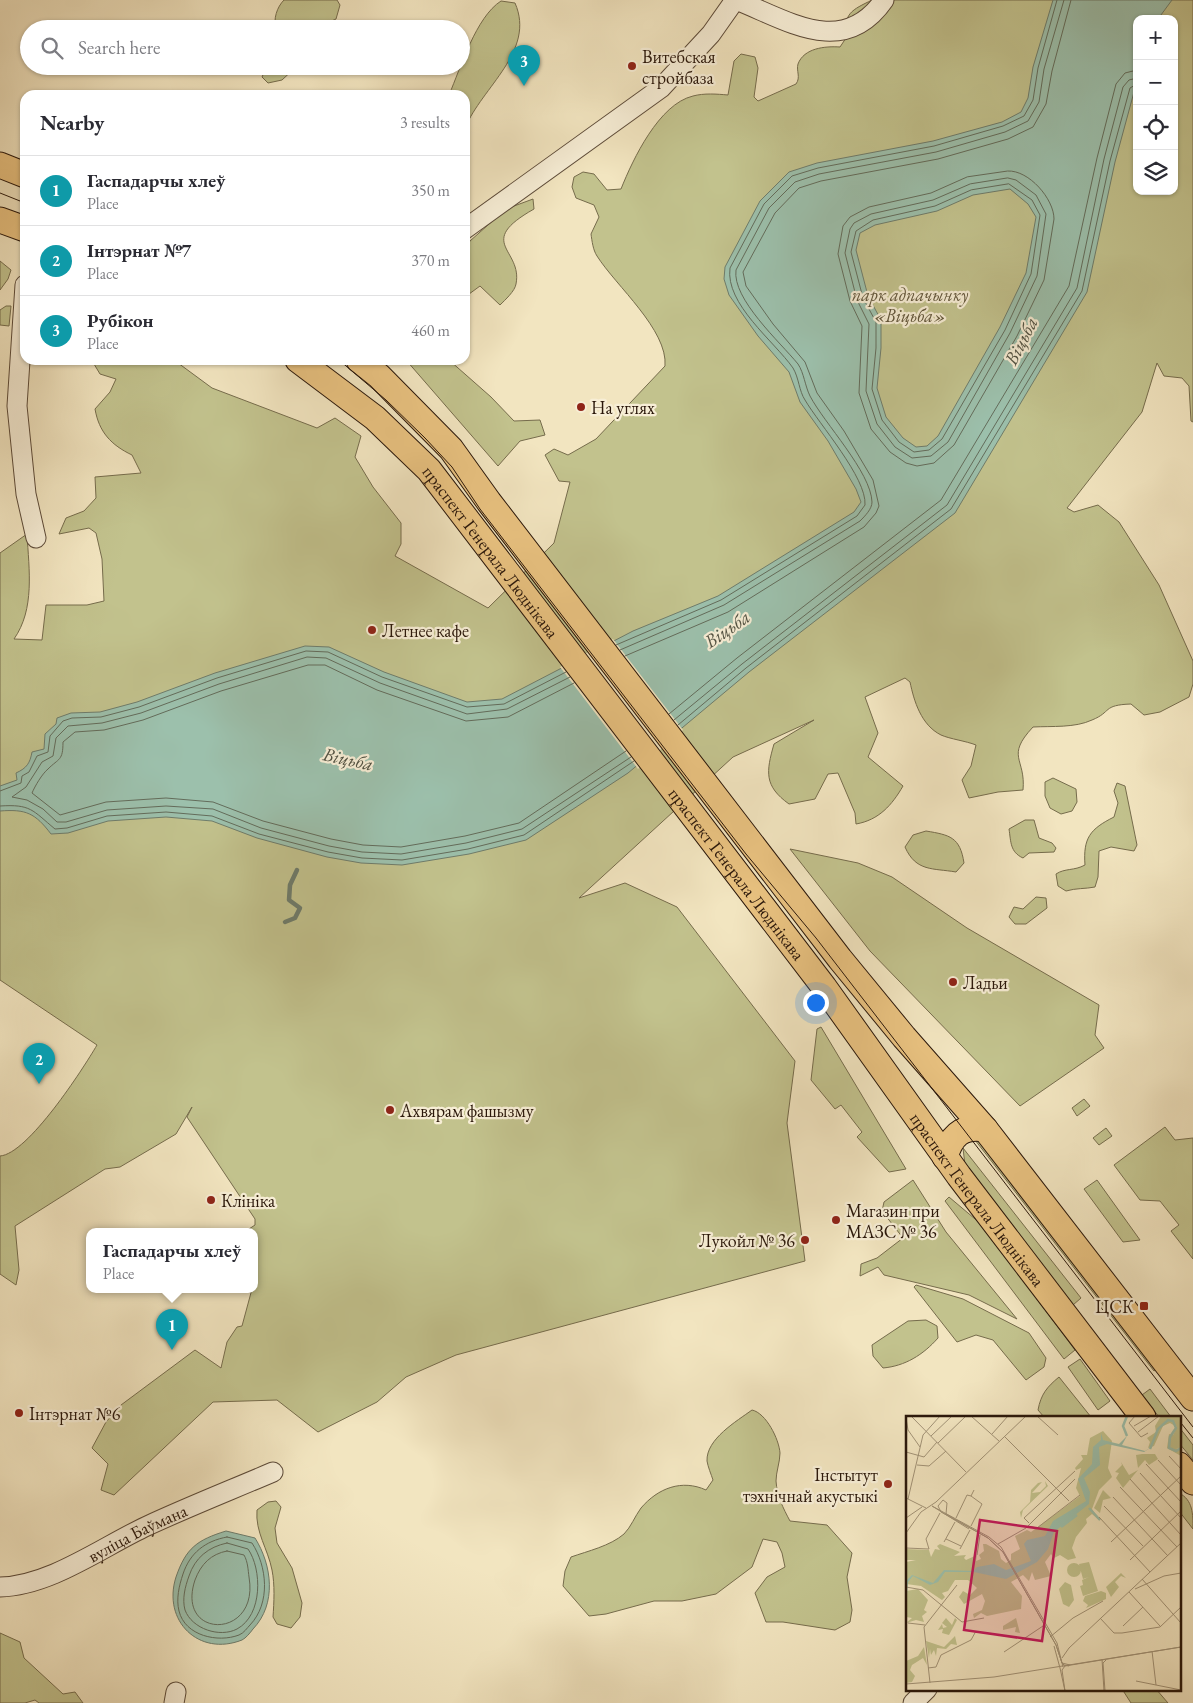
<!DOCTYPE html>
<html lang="en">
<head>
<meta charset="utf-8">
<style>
  :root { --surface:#fff; --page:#f7f7f7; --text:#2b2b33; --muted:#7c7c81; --line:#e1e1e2; --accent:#8f2418 }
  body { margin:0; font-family:"EB Garamond",serif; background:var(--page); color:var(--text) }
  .controls { position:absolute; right:15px; top:15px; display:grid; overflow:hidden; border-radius:10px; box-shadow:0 1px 4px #0004 }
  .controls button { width:45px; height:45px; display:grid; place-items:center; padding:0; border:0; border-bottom:1px solid var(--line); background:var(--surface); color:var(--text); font:25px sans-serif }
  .you { position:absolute; left:815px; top:1002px; width:18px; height:18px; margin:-12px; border:4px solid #fff; border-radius:50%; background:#1a73e8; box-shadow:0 0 0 8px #1a73e833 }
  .badge { display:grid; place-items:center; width:32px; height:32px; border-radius:50%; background:var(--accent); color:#fff; font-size:16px; font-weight:700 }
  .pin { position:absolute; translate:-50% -41px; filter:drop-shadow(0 1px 2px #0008) }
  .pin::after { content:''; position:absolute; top:26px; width:18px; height:15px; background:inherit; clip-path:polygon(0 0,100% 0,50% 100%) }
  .popup { position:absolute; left:86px; top:1228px; width:172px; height:65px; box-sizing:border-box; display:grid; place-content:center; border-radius:10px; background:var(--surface); filter:drop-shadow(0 1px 4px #0005); font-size:16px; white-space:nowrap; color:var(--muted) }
  .popup b { font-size:19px; color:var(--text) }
  .popup::after { content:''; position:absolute; left:50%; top:100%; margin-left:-10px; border:10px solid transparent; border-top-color:var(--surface) }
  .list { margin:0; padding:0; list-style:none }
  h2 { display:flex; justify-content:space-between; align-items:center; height:65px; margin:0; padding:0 20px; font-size:21px }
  h2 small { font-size:16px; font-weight:400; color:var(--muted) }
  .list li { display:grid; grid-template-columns:32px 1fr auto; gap:15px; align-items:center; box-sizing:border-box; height:70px; padding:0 20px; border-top:1px solid var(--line) }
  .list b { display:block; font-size:19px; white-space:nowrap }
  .list p { margin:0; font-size:16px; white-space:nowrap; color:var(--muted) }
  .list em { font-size:16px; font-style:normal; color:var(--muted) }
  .icon { flex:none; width:28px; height:28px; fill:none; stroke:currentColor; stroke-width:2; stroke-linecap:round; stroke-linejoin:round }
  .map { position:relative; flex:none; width:1193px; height:1703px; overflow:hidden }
  .search { position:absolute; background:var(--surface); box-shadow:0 1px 4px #0004; left:20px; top:20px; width:450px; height:55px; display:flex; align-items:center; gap:12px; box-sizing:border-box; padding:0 18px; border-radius:28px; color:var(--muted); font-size:19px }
  .panel { position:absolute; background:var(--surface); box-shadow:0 1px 4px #0004; left:20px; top:90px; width:450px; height:275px; border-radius:15px }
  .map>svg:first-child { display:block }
  .green { fill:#c2c28d; stroke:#766c4c; fill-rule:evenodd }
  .water { fill:#9cc0ac; stroke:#6e7c6b; fill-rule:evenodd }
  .pier { fill:#f2e5c0 }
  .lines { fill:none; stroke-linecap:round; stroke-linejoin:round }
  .shore { stroke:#636c5b; stroke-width:1 }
  .stream { stroke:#6e7c6b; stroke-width:4.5 }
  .minor-casing { stroke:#5c4a38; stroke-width:21 }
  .major-casing { stroke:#2a170a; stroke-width:27 }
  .minor { stroke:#f7eed6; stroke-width:19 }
  .major { stroke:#e9c280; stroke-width:25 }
  .tram { stroke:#2a170a; stroke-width:1 }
  .poi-dot { fill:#8f2418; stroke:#f7eed6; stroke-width:2 }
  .labels { text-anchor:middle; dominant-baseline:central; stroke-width:4.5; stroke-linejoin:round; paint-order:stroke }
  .poi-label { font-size:18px; fill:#2a170a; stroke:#f7eed6; text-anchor:start }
  .park-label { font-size:18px; font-style:italic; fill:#5f5338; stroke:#f7eed6 }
  .street-label { font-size:18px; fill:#2a170a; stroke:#f7eed6 }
  .water-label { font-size:19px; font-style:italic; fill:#525243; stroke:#f7eed6 }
  .inset-river { fill:none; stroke:#9cc0ac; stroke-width:2.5 }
  .inset-road { fill:none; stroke:#a29377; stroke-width:1 }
  .view { fill:#c2185b; fill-opacity:0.15; stroke:#c2185b; stroke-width:2.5 }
  .inset-edge { fill:none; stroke:#2a170a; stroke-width:2.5 }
</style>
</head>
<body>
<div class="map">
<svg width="1193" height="1703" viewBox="0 0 1193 1703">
  <rect width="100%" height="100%" fill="#f2e5c0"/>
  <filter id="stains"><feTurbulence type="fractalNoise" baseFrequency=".004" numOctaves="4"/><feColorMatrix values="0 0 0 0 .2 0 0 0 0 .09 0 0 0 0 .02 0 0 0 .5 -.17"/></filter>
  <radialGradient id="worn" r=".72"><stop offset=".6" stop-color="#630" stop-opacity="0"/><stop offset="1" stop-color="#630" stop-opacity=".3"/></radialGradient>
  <g class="green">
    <path d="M284,0h53l3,5 -4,14 -22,10h-38c-3,-10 1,-22 8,-29z"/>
    <path d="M872,0h321v422l-2,-1 -2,-35 -7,-8 -18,-2 -7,-13 -15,49 -75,96 7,4 24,-7 21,17 40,63 34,76v23l-4,13 -29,15 -16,3 -13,-11c-29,1 -19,8 -39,16 -17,8 -40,6 -59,7 -28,30 -7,31 -10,63l-25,2 -29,6 -7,-18 9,-14 5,-21c-10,-4 -26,-6 -35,-10 -20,-10 -27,-34 -31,-53l-5,-4 -40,19 13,36 -10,24 35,29c-11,19 -24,34 -47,38l-1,-11 -17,-40 -10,1 -13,25 -26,5c-25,-18 -23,-32 -15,-60l40,-24 -81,37 -154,141 46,-15 52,24 118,154 -8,62 18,138 -349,94 -50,22 -29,25 -59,30 -41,-32 -64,2 -99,93 -13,-5 7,-26 -16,-16 14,-26 15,-17 74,-55 26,18 6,-26 10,-15 5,-1 10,-37h2v-58h-8l9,-6v-6l-68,-102 5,-10 -16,27 -56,33 -15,2 -90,57 4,44 -3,15 -16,-11v-118c28,-2 83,-87 97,-111l-97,-65v-427l27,-19c2,36 8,75 -13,105l28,1 4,-35h41l17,-4 -2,-42 -6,-26 -7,-5 -30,6 7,-16 18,-7 12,-13 -1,-21 46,-4 -9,-18c-21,-10 -33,-23 -37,-46l15,-17 6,-13 -16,-5 -6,-10 20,-4h60l38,28 105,40 18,-10 26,18 -6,21 18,30 28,36v21l-6,12 93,52 66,-65 16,-61 -11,-1 -14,-26 9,-6 14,6 28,-16 69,-73c3,-36 -49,-80 -68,-110 -4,-6 -5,-15 -6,-22l8,-17 -5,-12 -18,-7 -4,-11 2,-10 9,-5 11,2 13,16 14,-1c12,-30 38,-85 72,-93 11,-3 24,-2 35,-1l6,-34 7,-7 14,3 3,11 -4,29 4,4 38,-17c5,-7 0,-13 2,-20 6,-16 27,-18 42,-17l6,-9c-3,-25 6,-28 26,-38zM1137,19h37v172h-37z"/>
    <path d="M501,1l14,2c21,48 -33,84 -50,125v-33h-16c12,-28 27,-78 52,-94z"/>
    <path d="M267,66h30l-15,14 -14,3 -6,-6z"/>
    <path d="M533,199l1,10c-60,34 -11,40 -18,75 -1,7 -11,16 -16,21l-20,-19 -15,11v-48l5,-8 36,-32z"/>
    <path d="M0,261l11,9 -3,9 -8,11z"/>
    <path d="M6,306h5l-2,20 -9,-1v-15z"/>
    <path d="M406,360h43l42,37 23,24 26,-1 5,15 -25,6 -22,25z"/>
    <path d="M1053,778l23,11 1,13 -5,9 -11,3 -11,-6 -5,-12v-14z"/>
    <path d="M1117,783l8,3 12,59 -3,6 -23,-4 -12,4 -1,26 -3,10c-10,2 -19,1 -29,4l-8,-5 -2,-12c9,-6 18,-3 29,-9 -2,-27 5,-36 29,-48l4,-14 -4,-12z"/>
    <path d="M1025,820h9l5,18 13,5 4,5 -2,4 -25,1 -6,5c-13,-6 -12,-16 -14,-29z"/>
    <path d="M926,831c24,4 34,6 38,32l-8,9c-23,-4 -40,0 -51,-25l8,-12z"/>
    <path d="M790,849l68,14 34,14 75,51 132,77 -4,30 9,13 -84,58 -150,-155z"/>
    <path d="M1036,897l10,1 1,10 -21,16h-11l-6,-7 5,-10 9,2z"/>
    <path d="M821,1027l85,142 -17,3 -32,-35 5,-5 -21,-27 -6,4 -24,-29 6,-51z"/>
    <path d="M1084,1099l6,7 -13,10 -5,-8z"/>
    <path d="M1165,1127l10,13 18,-2v121l-22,-28 8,-6 -19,-24 -20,-1 -26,-35z"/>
    <path d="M1106,1128l6,8 -13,9 -6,-7z"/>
    <path d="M975,1140h6l180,226 -7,5z"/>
    <path d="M963,1148l118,150 -8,7 -108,-140z"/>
    <path d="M913,1180l33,52 71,87 -48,-24 -85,-20 -6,-8 -18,9 1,-12 16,-6 26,-20 -21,-27 2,-9z"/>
    <path d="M1097,1180l43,60 -17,2 -39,-53z"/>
    <path d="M949,1197l32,27 94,126 -11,9 -119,-158z"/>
    <path d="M916,1285l47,14 66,34 17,25 -2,9 -18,13 -33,-40 -17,-5 -19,7 -43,-55z"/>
    <path d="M926,1320l11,6 1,12c-15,17 -33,28 -55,30l-10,-12 -1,-11 36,-24z"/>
    <path d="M1080,1359l30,42 -12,9 -30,-43z"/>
    <path d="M1059,1377l32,40h-47l-6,-7c3,-16 9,-23 21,-33z"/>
    <path d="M1150,1389l21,28h-12l-17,-22z"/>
    <path d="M752,1410c14,3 27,29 28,43 0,9 -4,19 -4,28 1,15 7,27 14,40l37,4 25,28 -5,24 5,33 -2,12 -15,8 -52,-8h-17l-11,-29 12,-16 18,-10 -3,-14 -5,-11 -14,-3 -11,28 -36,27 -34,7h-28l-48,13 -17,2 -26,-30 2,-15 6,-14c17,-6 39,-11 53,-23 7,-7 11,-18 17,-26 17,-20 41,-29 65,-18l7,-10c-2,-6 -5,-13 -6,-19 -1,-22 30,-40 45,-51z"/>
    <path d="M1179,1427l14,18v15l-14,-17z"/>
    <path d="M1179,1493c14,7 14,21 14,36l-14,-18z"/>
    <path d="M276,1501l5,6 -6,21 2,15 15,25 10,35 -2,14 -9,11 -14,-4 -4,-7c1,-15 2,-32 -1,-47 -4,-21 -17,-38 -15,-60l11,-8z"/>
    <path d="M0,1633l20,9 4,16 39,36 12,-2 8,11h-44l-4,-3 -10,3h-25z"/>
    <path d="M1122,1689h34l12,14h-37z"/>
  </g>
  <g class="water">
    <path d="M1053,0h119l-14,19h-21v62l-22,81 -28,130 -132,221 -206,159 -121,101 -102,67 -57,14 -67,11 -41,-2 -34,-6 -70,-19 -45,-17 -46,-4 -58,4 -40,12 -17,1c-16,-21 -25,-25 -51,-23v-25l17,-6 -1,-7c11,-5 14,-10 16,-21l12,-3 1,-15 11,-10 1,-6 14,-5 29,-1 37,-10 78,-29 90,-27 24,1 55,25 83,30 35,-3 131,-68 85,-35 136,-84 7,-10 -5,-13 -28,-48 -28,-39 -11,-30 -31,-36 -29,-41 -5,-16 1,-12 35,-66 29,-29 28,-9 116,-22 69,-19 19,-10 7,-14 5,-31zM1010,189l18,15 8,13 -10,56 -26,54 -62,109 -11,10 -11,1 -13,-9 -17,-21 -9,-29 4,-40v-28l-13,-24 -12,-46 4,-17 15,-8 62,-14 36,-16z"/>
    <path d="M226,1531l29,7c17,27 22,66 -2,91 -3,4 -7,9 -11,11 -43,17 -80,-19 -66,-63 10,-29 21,-37 50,-46z"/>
  </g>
  <path class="pier" d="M613,639l70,91 -45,39 -78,-102z"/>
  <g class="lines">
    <g class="shore">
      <path d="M1008,171c21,-1 46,28 46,48l-10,61 -27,56 -63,109 -20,18 -17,3 -11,-3 -16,-11 -19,-23 -12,-36 3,-67 -12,-25 -12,-47 5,-28 7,-9 19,-10 62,-14 36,-16z"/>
      <path d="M1008,178l8,2 20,15 10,19 -9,62 -27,57 -62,109 -17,14 -19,2 -17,-11 -18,-23 -11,-33 3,-67 -12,-24 -12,-47 5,-24 4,-6 17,-9 62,-14 37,-16z"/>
      <path d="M1009,184l23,16 8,15 -9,59 -26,56 -63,109 -13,11 -15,2 -15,-10 -17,-22 -10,-31 4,-41v-26l-13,-24 -12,-46 5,-21 17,-11 62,-14 36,-16z"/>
      <path d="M616,645l105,-45 136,-84 8,-11c2,-27 -46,-81 -60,-105 -6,-9 -6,-22 -12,-32 -19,-27 -68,-64 -63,-100l34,-64 28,-28 26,-8 116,-22 69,-20 21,-10 9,-16 5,-32 19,-68"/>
      <path d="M620,650l104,-45 136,-84c5,-5 12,-12 12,-19 -1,-30 -48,-79 -62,-106 -5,-10 -6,-23 -12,-32 -18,-22 -66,-65 -62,-94l33,-62 26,-26 24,-8 117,-22 69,-20 23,-11 11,-19 5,-33 20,-69"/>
      <path d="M625,656l103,-44 136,-85 12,-14 3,-7 -6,-26 -29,-49 -27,-38 -12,-31 -32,-38 -27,-38 -3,-14 32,-59 24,-25 22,-7 117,-22 70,-20 25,-12 13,-23 6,-33 19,-71"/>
      <path d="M570,677l-63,32 -40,5 -87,-31 -54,-25 -19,-1 -88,27 -78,29 -39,10 -34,3 -12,12 -3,18 -11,6 -16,25 -14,10 15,3 16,9 14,13h9l41,-12 59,-4 47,3 48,19 68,18 33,6 39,2 65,-11 56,-14 109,-72"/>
      <path d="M574,683l-66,34 -42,4 -89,-31 -52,-25h-17l-87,26 -78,29 -39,10 -29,2 -12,10c0,19 -4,16 -15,27 -6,5 -13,17 -16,24l28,22 46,-13 60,-4 47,4 50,19 68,18 32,6 38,2 64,-11 54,-13 107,-72"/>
      <path d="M669,714l68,-56 204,-158 128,-214 28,-128 19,-74 9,-11 12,-3"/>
      <path d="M674,720l68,-56 205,-159 130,-217 27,-129 19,-72 6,-7 8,-2"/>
      <path d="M678,725l68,-57 205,-159 131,-218 28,-130 20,-73 7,-4"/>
      <path d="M0,791l21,-8 1,-7 7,-4 8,-16 11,-4 2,-16 13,-15 9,-3 29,-1 38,-10 78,-29 89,-27 22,1 54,25 85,30 37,-3 62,-32"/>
      <path d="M0,806c31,-2 32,4 55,23l12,-1 40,-12 59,-4 46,4 47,18 69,18 34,6 40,2 66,-11 56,-14 110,-74"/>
      <path d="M227,1537l25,6c15,23 19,60 -2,82 -3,3 -6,8 -11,10 -21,8 -54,1 -60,-24 -3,-12 0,-25 4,-37 7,-21 22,-33 44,-37z"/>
      <path d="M227,1543l21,6c14,20 15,66 -11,80 -17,9 -45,0 -52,-19 -3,-11 0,-23 4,-34 6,-18 19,-29 38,-33z"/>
      <path d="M227,1551l17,4c4,7 4,15 5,22 11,63 -74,63 -54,3 6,-16 16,-26 32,-29z"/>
    </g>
    <path class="stream" d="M285,922l10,-4 5,-10 -11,-8 1,-15 7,-15"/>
    <g class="minor-casing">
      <g id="minor">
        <path d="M736,0c51,20 107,59 148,0"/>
        <path d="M465,229l196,-141 50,-54 24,-34"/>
        <path d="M25,285l-8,121 9,88 10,44"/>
        <path id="s1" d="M0,1587c50,-1 102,-40 147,-61 41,-19 84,-36 126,-54"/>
        <path d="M174,1703l2,-11"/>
        <path d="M913,1703l14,-14"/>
      </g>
    </g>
    <g class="major-casing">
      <g id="major">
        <path d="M0,165l25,10"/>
        <path d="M0,220l25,9"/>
        <path id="s2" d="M298,360l77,58 54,52 395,517 135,189 184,241"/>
        <path d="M359,360l20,16 72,73 38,53 351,457 64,78 81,92 208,269"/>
        <path d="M945,1157c6,-21 17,-32 40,-28"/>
        <path d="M1179,1465l14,17"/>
      </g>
    </g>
    <use href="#minor" class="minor"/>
    <use href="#major" class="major"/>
    <g class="tram">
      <path d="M0,193l25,10"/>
      <path d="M339,360l47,40 39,38 27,29 28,42 266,345 70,84 377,489"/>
      <path d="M1181,1423l12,15"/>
    </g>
  </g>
  <g class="poi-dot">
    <circle cx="632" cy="66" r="5"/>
    <circle cx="581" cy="407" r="5"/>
    <circle cx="372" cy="630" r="5"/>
    <circle cx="953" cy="982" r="5"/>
    <circle cx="390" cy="1110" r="5"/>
    <circle cx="211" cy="1200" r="5"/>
    <circle cx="836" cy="1220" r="5"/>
    <circle cx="805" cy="1240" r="5"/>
    <rect x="1139" y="1301" width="10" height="10" rx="2.5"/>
    <circle cx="19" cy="1413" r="5"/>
    <circle cx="888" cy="1484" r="5"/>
  </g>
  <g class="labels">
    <g class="poi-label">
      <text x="642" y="56">Витебская<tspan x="642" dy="21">стройбаза</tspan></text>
      <text x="591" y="407">На углях</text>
      <text x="382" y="630">Летнее кафе</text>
      <text x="963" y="982">Ладьи</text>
      <text x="400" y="1110">Ахвярам фашызму</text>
      <text x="221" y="1200">Клініка</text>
      <text x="846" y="1210">Магазин при<tspan x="846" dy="21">МАЗС № 36</tspan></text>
      <text x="795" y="1240" text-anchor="end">Лукойл № 36</text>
      <text x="1134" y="1306" text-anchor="end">ЦСК</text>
      <text x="29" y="1413">Інтэрнат №6</text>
      <text x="878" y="1474" text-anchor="end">Інстытут<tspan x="878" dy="21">тэхнічнай акустыкі</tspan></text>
    </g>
    <g class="park-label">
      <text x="910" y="294">парк адпачынку<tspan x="910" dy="21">«Віцьба»</tspan></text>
    </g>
    <g class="street-label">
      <text stroke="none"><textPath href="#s2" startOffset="274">праспект Генерала Люднікава</textPath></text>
      <text stroke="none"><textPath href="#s2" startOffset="679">праспект Генерала Люднікава</textPath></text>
      <text stroke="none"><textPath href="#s2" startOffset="1084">праспект Генерала Люднікава</textPath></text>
      <text stroke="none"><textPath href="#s1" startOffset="149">вуліца Баўмана</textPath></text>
    </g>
    <g class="water-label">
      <text transform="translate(1021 341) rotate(-63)">Віцьба</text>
      <text transform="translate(727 629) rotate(-35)">Віцьба</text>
      <text transform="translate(348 759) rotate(12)">Віцьба</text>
    </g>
  </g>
  <g transform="translate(906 1416)">
    <rect width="275" height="275" fill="#f2e5c0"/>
    <path d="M255,0h20v32l-5,1h5v7l-14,-8 2,-14 4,1 4,-8 -7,-4 -7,3 -9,20 -6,2 2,-6 -3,-4 9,-6 -1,-6zM197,15l9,10 -4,27 4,9 -13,13 -7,19 8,12 -8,-7 -6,5 1,4 -11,14 -4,11 4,10 -8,2 -8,-5 -6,3 -3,-4 -6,8 6,14 -16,4 -3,-8 -3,9 -6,-6 -12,7 11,14 -1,13 -34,7 -6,-3 -7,5 -1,-4 9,-4 3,-9 -3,-7 -18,10 -5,-7 4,-6 7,4 7,-7 -9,-8h-13l-7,11 -6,2 3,4 -3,3 -21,-14 -15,-2v-22l10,-2h-10v-11l23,1 2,7 4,-8 5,1 -3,-4 3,-2 20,8 -6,4 12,-1 -2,3 2,2 11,-5 -1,6 5,-2 -2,-4 5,-4 -1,-7h3l13,7 2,8 5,4 5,-3v-6l9,-5 -5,-13 12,-6 4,2 49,-36 -4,-8 5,-20 -5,2 -1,-2 8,-9 -2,-4h6l3,-17zM236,38h13l3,5 -9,6 -4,-5 -7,8 -2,-13zM215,46l8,13 9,-5 -15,18 -7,-10 3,-5 -4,-1 7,-7zM139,65l3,5 -25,24 -2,8 -1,-6 10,-10 1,-12 7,-7 4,-1 -10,11 8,-1 6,-6zM197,74l8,8 -8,2 -3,13 -6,-5zM183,146l9,29 -15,5 -3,-10 3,-1 -1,-5 7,-3 -6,2 -4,-15zM161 154a7 7 0 1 1 14 0a7 7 0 1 1-14 0ZM215,157l5,5 -5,-2 -6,6 4,5 -8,10 -5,-10zM159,166l6,3 3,15 -5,7 -6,-3 -4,-15zM12,173l10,11 -4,10 3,2 -5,4 2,6 -8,-2 -10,3 6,-5 -6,-1v-26zM195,175l5,2v6l-20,9 2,-3 -5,-4 2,-5zM40,202l6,7 3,-7 2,2 -8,15 -7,-2 1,-4 -5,1 4,-6 1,4 4,-1 -5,-4zM110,202l4,15 -5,-1 1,-5 -13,3v-4zM49,220l2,9 -6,-1 -5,5 -9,-1 -1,8 -2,-6 -3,5 -1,-6 -1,9 -3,-17 18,6zM18,231l3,18 -4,-7 -11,7 -2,5 5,6 -3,6 -6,1v-22l12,-5z" fill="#c2c28d"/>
    <path d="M195,17l2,7 16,4 8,-8 -5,9 23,6 8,-5 -9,6 -37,-8 -8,3 1,18 -16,13 6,14 -1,12 -35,28 -6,17 -11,13 -31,17 -32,-7h-29l-7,10 -8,3 -17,-9 -5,6 -2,26v-27l6,-6 21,8 11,-13 29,1 4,-4 17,-3 12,6 25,-9 -7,-17 3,-4 18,-4 8,-15 33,-20 -8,-22 14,-15 1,-17 8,-7z" fill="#9cc0ac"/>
    <path class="inset-river" d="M221,20l-4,-10 4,-10M244,33l8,-20 10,-9 5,1 3,7 -6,9 -1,11 7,3 5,-3M183,92l11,12M155,111l16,-12"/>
    <path class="inset-road" d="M65,0l28,25M131,0l21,19M229,0l-6,7 12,14 7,-4M6,1l54,55M0,2l2,12 12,17M228,10l17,-10M232,16l21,-16M86,18l16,-18M25,20l21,-20M99,21l64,64M32,27l28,-27M0,36l18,5 13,-15M263,40l12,13M252,44l23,25M240,48l35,38M11,49l12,1 17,-15M234,57l41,45M224,63l51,56M214,71l57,60M207,81l55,59M0,82l20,10M2,83l15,-64 17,-19M26,90l57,31 12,10 56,96 6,24M26,90l37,23M198,90l39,40M193,101l51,55M0,102l16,-11M50,102l11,-23 4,1 3,-6M123,107l-5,-5 51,-47M65,110l11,-22 -11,-8M122,110l9,2 43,-33M0,117l15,-21 15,-10 90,-86M40,123l15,7M38,126l11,-20M205,126l70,-66M92,128l28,-16 49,-49M0,132l23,1 -3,-10 14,-26M54,133l10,-19M71,139l3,-20M224,144l51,-49M236,163l39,44M0,171l17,3 39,32 22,-4M229,173l29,-13 17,-3M223,176l31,34M194,202l14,15h8l38,-6 21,-20M2,207l17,2M217,210l20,-19M144,221l23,-19 30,-17M148,230l6,22M246,235l4,34M98,236l39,-26M156,242l7,-10 112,-105M196,243l2,32M163,250l-5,-1 -2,-2 -6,-18 -53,-93 -15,-14 -47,-26 -3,-6 5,-6 4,3 -1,11 42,24 15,14 53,93 6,18 8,2M22,252l8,-1 5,-12 30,-15 5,-9M154,252l5,23M230,265l45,9M24,267l-6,-56 33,-42M0,268l88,-7 187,-30M159,275l-3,-21 3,-4 116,-19M199,275l-2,-28 3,-3"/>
    <path class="view" d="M74,104l77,11 -15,110 -78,-11z"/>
    <rect width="275" height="275" class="inset-edge"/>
  </g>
  <rect width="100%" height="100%" filter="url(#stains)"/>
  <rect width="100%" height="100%" fill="url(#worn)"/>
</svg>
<div class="controls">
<button>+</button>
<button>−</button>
<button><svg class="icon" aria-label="locate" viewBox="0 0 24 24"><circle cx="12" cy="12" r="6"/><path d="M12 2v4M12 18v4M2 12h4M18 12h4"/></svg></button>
<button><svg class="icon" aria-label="layers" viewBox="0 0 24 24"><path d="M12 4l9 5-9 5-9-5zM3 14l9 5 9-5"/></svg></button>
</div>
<div class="you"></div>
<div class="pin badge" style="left:172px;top:1350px;background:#0f9aa8">1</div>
<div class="popup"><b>Гаспадарчы хлеў</b>Place</div>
<div class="pin badge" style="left:39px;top:1084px;background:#0f9aa8">2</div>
<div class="pin badge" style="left:524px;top:86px;background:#0f9aa8">3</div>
<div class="search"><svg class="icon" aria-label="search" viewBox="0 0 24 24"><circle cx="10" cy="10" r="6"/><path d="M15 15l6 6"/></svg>Search here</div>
<section class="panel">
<h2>Nearby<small>3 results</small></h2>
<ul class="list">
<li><span class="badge" style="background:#0f9aa8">1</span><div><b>Гаспадарчы хлеў</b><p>Place</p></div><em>350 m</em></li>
<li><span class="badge" style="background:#0f9aa8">2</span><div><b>Інтэрнат №7</b><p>Place</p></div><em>370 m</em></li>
<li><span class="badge" style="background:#0f9aa8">3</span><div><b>Рубікон</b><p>Place</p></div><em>460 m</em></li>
</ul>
</section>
</div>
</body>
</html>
